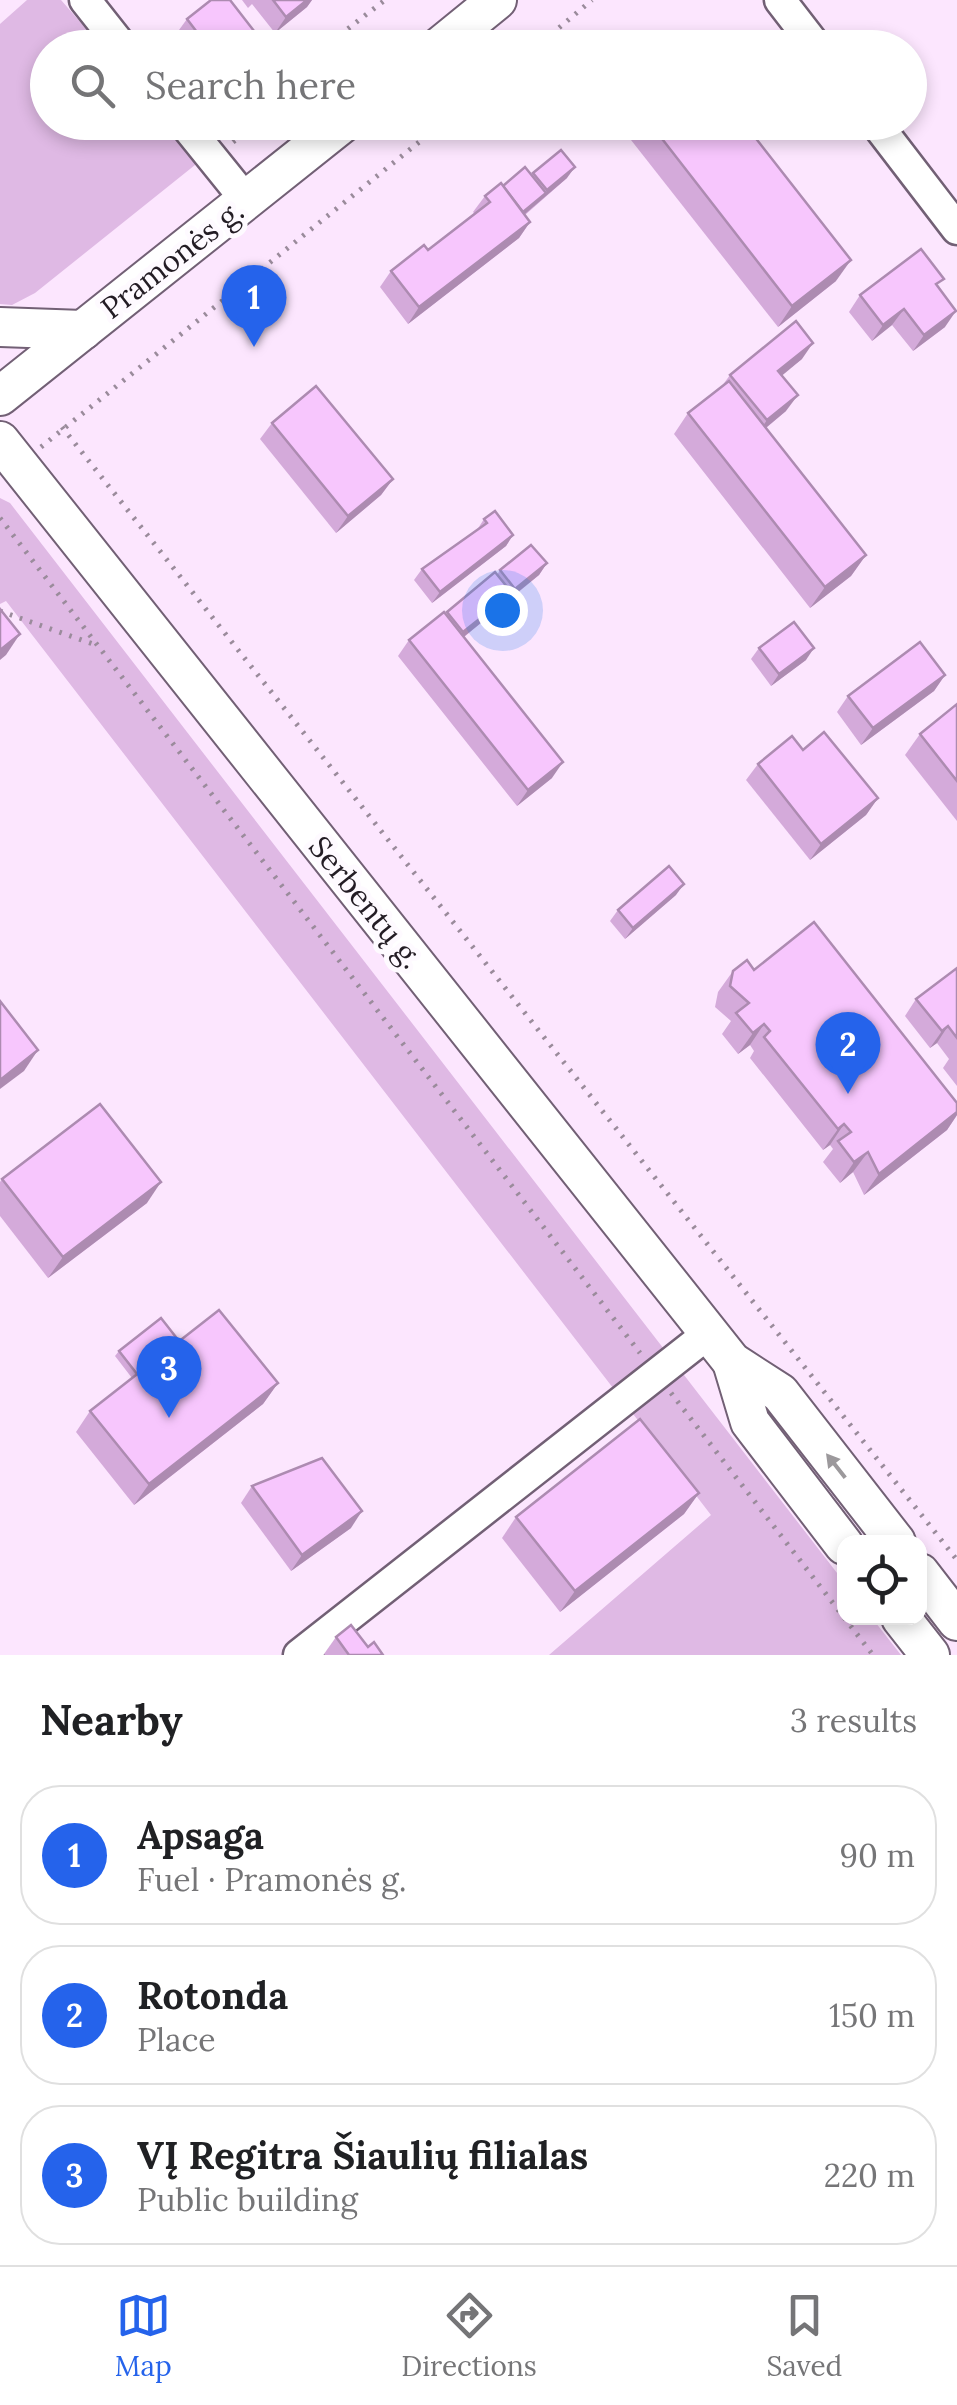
<!DOCTYPE html>
<html lang="en">
<head>
<meta charset="utf-8">
<style>
  :root { --surface:#fff; --page:#f2f2f2; --text:#202124; --muted:#757577; --line:#e0e0e0; --accent:#2563eb }
  body { margin:0; font-family:Lora,serif; background:var(--page); color:var(--text) }
  .controls { position:absolute; right:30px; bottom:30px; display:grid; overflow:hidden; border-radius:20px; box-shadow:0 5px 15px #0003 }
  .controls button { width:90px; height:90px; display:grid; place-items:center; padding:0; border:0; border-bottom:2px solid var(--line); background:var(--surface); color:var(--text); font:50px sans-serif }
  .you { position:absolute; left:502px; top:610px; width:35px; height:35px; margin:-25px; border:8px solid #fff; border-radius:50%; background:#1a73e8; box-shadow:0 0 0 15px #1a73e833 }
  .badge { display:grid; place-items:center; width:65px; height:65px; border-radius:50%; background:var(--accent); color:#fff; font-size:32px; font-weight:700 }
  .pin { position:absolute; translate:-50% -82px; filter:drop-shadow(0 2px 5px #0008) }
  .pin::after { content:''; position:absolute; top:52px; width:35px; height:30px; background:inherit; clip-path:polygon(0 0,100% 0,50% 100%) }
  .list { margin:0; padding:0; list-style:none }
  h2 { display:flex; justify-content:space-between; align-items:center; height:130px; margin:0; padding:0 40px; font-size:42px }
  h2 small { font-size:32px; font-weight:400; color:var(--muted) }
  .list li { display:grid; grid-template-columns:65px 1fr auto; gap:30px; align-items:center; box-sizing:border-box; height:140px; margin:0 20px 20px; padding:0 20px; border:2px solid var(--line); border-radius:40px }
  .list b { display:block; font-size:38px; white-space:nowrap }
  .list p { margin:0; font-size:32px; white-space:nowrap; color:var(--muted) }
  .list em { font-size:32px; font-style:normal; color:var(--muted) }
  .icon { flex:none; width:55px; height:55px; fill:none; stroke:currentColor; stroke-width:2; stroke-linecap:round; stroke-linejoin:round }
  .map { position:relative; flex:none; width:957px; height:1655px; overflow:hidden }
  .search { position:absolute; background:var(--surface); box-shadow:0 5px 15px #0003; left:30px; right:30px; top:30px; height:110px; display:flex; align-items:center; gap:25px; box-sizing:border-box; padding:0 35px; border-radius:55px; color:var(--muted); font-size:38px }
  .sheet { height:610px; background:var(--surface) }
  nav { display:flex; justify-content:space-around; align-items:center; box-sizing:border-box; height:140px; border-top:2px solid var(--line); background:var(--surface); font-size:28px; color:var(--muted) }
  nav a { display:grid; justify-items:center; gap:5px }
  nav .on { color:var(--accent) }
  .map>svg:first-child { display:block }
  .green { fill:#dfb9e4 }
  .lines { fill:none; stroke-linecap:round; stroke-linejoin:round }
  .minor-casing { stroke:#726075; stroke-width:35 }
  .major-casing { stroke:#726075; stroke-width:42 }
  .path { stroke:#9a8b9b; stroke-width:5; stroke-dasharray:2.5 8; stroke-linecap:butt }
  .minor { stroke:#fff; stroke-width:30 }
  .major { stroke:#fff; stroke-width:38 }
  .wall { fill:#d4aada }
  .shaded-wall { fill:#ad8bb1 }
  .building { fill:#f7c6fd; stroke:#ad8bb1; stroke-width:2.5 }
  .oneway { fill:#9c999c }
  .labels { text-anchor:middle; dominant-baseline:central; stroke-width:10; stroke-linejoin:round; paint-order:stroke }
  .street-label { font-size:30px; fill:#231c24; stroke:#fefaff }
</style>
</head>
<body>
<div class="map">
<svg width="957" height="1655" viewBox="0 0 957 1655">
  <rect width="100%" height="100%" fill="#fce6fe"/>
  <g class="green">
    <path d="M27,0h34l41,47 -54,1v74l119,1 33,38 -165,132 -23,12 -12,-1v-280z"/>
    <path d="M0,498l10,5 834,1079v36h28l29,37h-352l162,-140 -705,-914 -6,3z"/>
  </g>
  <g class="lines">
    <g class="minor-casing">
      <g id="minor">
        <path d="M85,0l38,48"/>
        <path d="M780,0l37,48"/>
        <path d="M183,122l63,78"/>
        <path d="M875,122l82,107"/>
        <path d="M299,1655l410,-322"/>
      </g>
    </g>
    <g class="major-casing">
      <g id="major">
        <path d="M438,48l59,-48"/>
        <path d="M0,327l83,3"/>
        <path d="M0,396l344,-274"/>
        <path d="M0,441l732,921 48,31 116,149"/>
        <path d="M732,1362l18,60 94,123"/>
        <path d="M920,1573l37,48"/>
        <path d="M901,1618l29,37"/>
      </g>
    </g>
    <g class="path">
      <path d="M323,48l62,-48"/>
      <path d="M535,48l57,-48"/>
      <path d="M233,142l25,-20"/>
      <path d="M62,427l895,1133"/>
      <path d="M41,447l403,-325"/>
      <path d="M0,518l640,835"/>
      <path d="M0,611l96,34"/>
      <path d="M671,1393l202,262"/>
    </g>
    <use href="#minor" class="minor"/>
    <use href="#major" class="major"/>
  </g>
  <g class="wall">
    <path d="M242,0h70l-5,7 -32,26 -23,-29 -4,4z"/>
    <path d="M187,19l63,29h-58l-13,-18z"/>
    <path d="M644,122h99l93,159 -58,46 -147,-187z"/>
    <path d="M533,173l34,5 -42,37 5,7 -11,16 -111,86 -28,-37 11,-16 37,-21 47,-36 -2,-2 12,-16 18,-10z"/>
    <path d="M938,287l7,40 -32,24 -21,-26 -20,16 -23,-29 11,-17z"/>
    <path d="M802,359l-21,16 5,36 -20,17 100,127 -15,21 -41,32 -136,-174 14,-21 34,-27 8,-11z"/>
    <path d="M272,423l121,56 -12,16 -45,38 -76,-94z"/>
    <path d="M484,519l29,16 -7,11 -74,57 -18,-23 8,-11 55,-39z"/>
    <path d="M547,563l-8,12 -75,62 88,141 -35,28 -119,-150 11,-16 37,-26 49,-42 2,3 3,-5z"/>
    <path d="M759,648l47,12 -35,26 -20,-27z"/>
    <path d="M945,675l-11,16 -73,54 -24,-33 11,-16z"/>
    <path d="M957,704v117l-52,-66 15,-21z"/>
    <path d="M803,750l75,48 -12,17 -56,45 -64,-80 12,-16z"/>
    <path d="M676,895l-51,44 -15,-18 8,-11z"/>
    <path d="M957,968v118l-14,-18 6,-9 -12,-16 -7,5 -25,-32 11,-17z"/>
    <path d="M754,970l203,133v12l-10,15 -83,65 -11,-23 -13,11 -17,-21 10,-13 -3,-4 -7,5 -73,-92 4,-7 -4,-6 -12,9 -16,-20 9,-13 -16,-14 3,-15 15,-21z"/>
    <path d="M2,1179l145,24 -99,75 -48,-62v-34z"/>
    <path d="M179,1341l99,42 -15,21 -129,101 -58,-73 14,-21 42,-33 -17,-22 4,-5z"/>
    <path d="M252,1486l99,42 -60,43 -50,-68z"/>
    <path d="M699,1493l-15,21 -124,98 -58,-74 14,-21z"/>
    <path d="M336,1637l32,10 15,8h-58l-1,-1z"/>
  </g>
  <g class="shaded-wall">
    <path d="M307,0h5l-5,7 -32,26 11,-16z"/>
    <path d="M575,167l-8,11 -55,47 8,-11z"/>
    <path d="M530,222l-11,16 -111,86 11,-17z"/>
    <path d="M851,260l-15,21 -58,46 14,-21z"/>
    <path d="M904,309l-12,16 -20,16 11,-16z"/>
    <path d="M956,311l-11,16 -32,24 11,-16z"/>
    <path d="M813,343l-11,16 -35,29 11,-17z"/>
    <path d="M798,395l-12,16 -30,25 11,-16z"/>
    <path d="M393,479l-12,16 -45,38 12,-17z"/>
    <path d="M513,535l-7,11 -74,57 8,-11z"/>
    <path d="M866,555l-15,21 -41,32 15,-21z"/>
    <path d="M547,563l-8,12 -31,25 7,-11z"/>
    <path d="M512,593l-8,11 -49,40 8,-12z"/>
    <path d="M20,634l-14,21 -6,5v-10z"/>
    <path d="M814,648l-8,12 -35,26 8,-12z"/>
    <path d="M945,675l-11,16 -73,54 12,-17z"/>
    <path d="M563,762l-11,16 -35,28 11,-16z"/>
    <path d="M878,798l-12,17 -56,45 11,-16z"/>
    <path d="M684,884l-8,11 -51,44 8,-11z"/>
    <path d="M764,1024l-14,21 -12,9 15,-21z"/>
    <path d="M948,1026l-11,17 -7,5 12,-17z"/>
    <path d="M38,1050l-14,21 -24,18v-9z"/>
    <path d="M957,1112v3l-10,15 -83,65 15,-21z"/>
    <path d="M844,1124l-14,21 -7,5 15,-21z"/>
    <path d="M868,1152l-15,20 -13,11 14,-21z"/>
    <path d="M161,1182l-14,21 -99,75 15,-21z"/>
    <path d="M278,1383l-15,21 -129,101 15,-21z"/>
    <path d="M699,1493l-15,21 -124,98 15,-21z"/>
    <path d="M362,1511l-11,17 -60,43 11,-16z"/>
  </g>
  <g class="building">
    <path d="M211,0h19l28,36 -15,12h-34l-22,-29z"/>
    <path d="M273,0h34l-21,17z"/>
    <path d="M649,122h94l108,138 -59,46z"/>
    <path d="M561,150l14,17 -28,23 -14,-17z"/>
    <path d="M525,167l21,26 -23,19 -20,-26z"/>
    <path d="M501,183l29,39 -111,85 -28,-36 33,-26 4,5 62,-48 -5,-6z"/>
    <path d="M921,249l23,30 -8,5 20,27 -32,24 -20,-26 -21,16 -23,-30z"/>
    <path d="M796,321l17,22 -35,28 20,24 -31,25 -37,-45z"/>
    <path d="M729,381l137,174 -41,32 -137,-174z"/>
    <path d="M316,386l77,93 -45,37 -76,-93z"/>
    <path d="M495,511l18,24 -73,57 -18,-23 65,-46 -3,-4z"/>
    <path d="M531,545l16,18 -32,26 -15,-19z"/>
    <path d="M495,572l17,21 -49,39 -16,-20z"/>
    <path d="M0,609l20,25 -20,16z"/>
    <path d="M444,612l119,150 -35,28 -119,-150z"/>
    <path d="M794,622l20,26 -35,26 -20,-26z"/>
    <path d="M920,642l25,33 -72,53 -25,-32z"/>
    <path d="M957,704v77l-37,-47z"/>
    <path d="M824,732l54,66 -57,46 -63,-80 34,-28 11,14z"/>
    <path d="M669,866l15,18 -51,44 -15,-18z"/>
    <path d="M814,922l143,181v9l-78,62 -11,-22 -14,10 -16,-21 13,-9 -7,-8 -6,5 -74,-92 6,-6 -6,-7 -11,9 -17,-20 13,-10 -19,-17 3,-15 14,-11 7,10z"/>
    <path d="M957,968v70l-9,-12 -6,5 -26,-32z"/>
    <path d="M0,1001l38,49 -38,30z"/>
    <path d="M100,1104l61,78 -98,75 -61,-78z"/>
    <path d="M219,1310l59,73 -129,101 -59,-73z"/>
    <path d="M161,1318l18,23 -42,33 -18,-23z"/>
    <path d="M640,1419l59,74 -124,98 -59,-74z"/>
    <path d="M322,1458l40,53 -60,44 -50,-69z"/>
    <path d="M351,1625l17,22 6,-5 9,13h-34l-13,-18z"/>
  </g>
  <defs><path id="oneway-solid" d="M-6-.8H1V-3.2L6.5 0L1 3.2V.8H-6Z" transform="scale(2.5)"/></defs>
  <use class="oneway" href="#oneway-solid" transform="translate(836 1466) rotate(-128)"/>
  <g class="labels">
    <g class="street-label">
      <text transform="translate(172 259) rotate(-38)">Pramonės g.</text>
      <text transform="translate(366 902) rotate(51)">Serbentų g.</text>
    </g>
  </g>
</svg>
<div class="controls">
<button><svg class="icon" aria-label="locate" viewBox="0 0 24 24"><circle cx="12" cy="12" r="6"/><path d="M12 2v4M12 18v4M2 12h4M18 12h4"/></svg></button>
</div>
<div class="you"></div>
<div class="pin badge" style="left:254px;top:347px">1</div>
<div class="pin badge" style="left:848px;top:1094px">2</div>
<div class="pin badge" style="left:169px;top:1418px">3</div>
<div class="search"><svg class="icon" aria-label="search" viewBox="0 0 24 24"><circle cx="10" cy="10" r="6"/><path d="M15 15l6 6"/></svg>Search here</div>
</div>
<section class="sheet">
<h2>Nearby<small>3 results</small></h2>
<ul class="list">
<li><span class="badge">1</span><div><b>Apsaga</b><p>Fuel · Pramonės g.</p></div><em>90 m</em></li>
<li><span class="badge">2</span><div><b>Rotonda</b><p>Place</p></div><em>150 m</em></li>
<li><span class="badge">3</span><div><b>VĮ Regitra Šiaulių filialas</b><p>Public building</p></div><em>220 m</em></li>
</ul>
</section>
<nav>
<a class="on"><svg class="icon" aria-label="map" viewBox="0 0 24 24"><path d="M3 6l6-2 6 2 6-2v14l-6 2-6-2-6 2zM9 4v14M15 6v14"/></svg>Map</a>
<a><svg class="icon" aria-label="directions" viewBox="0 0 24 24"><path d="M12 3l9 9-9 9-9-9zM9 14v-3h6M13 9l2 2-2 2"/></svg>Directions</a>
<a><svg class="icon" aria-label="saved" viewBox="0 0 24 24"><path d="M7 4h10v16l-5-4-5 4z"/></svg>Saved</a>
</nav>
</body>
</html>
